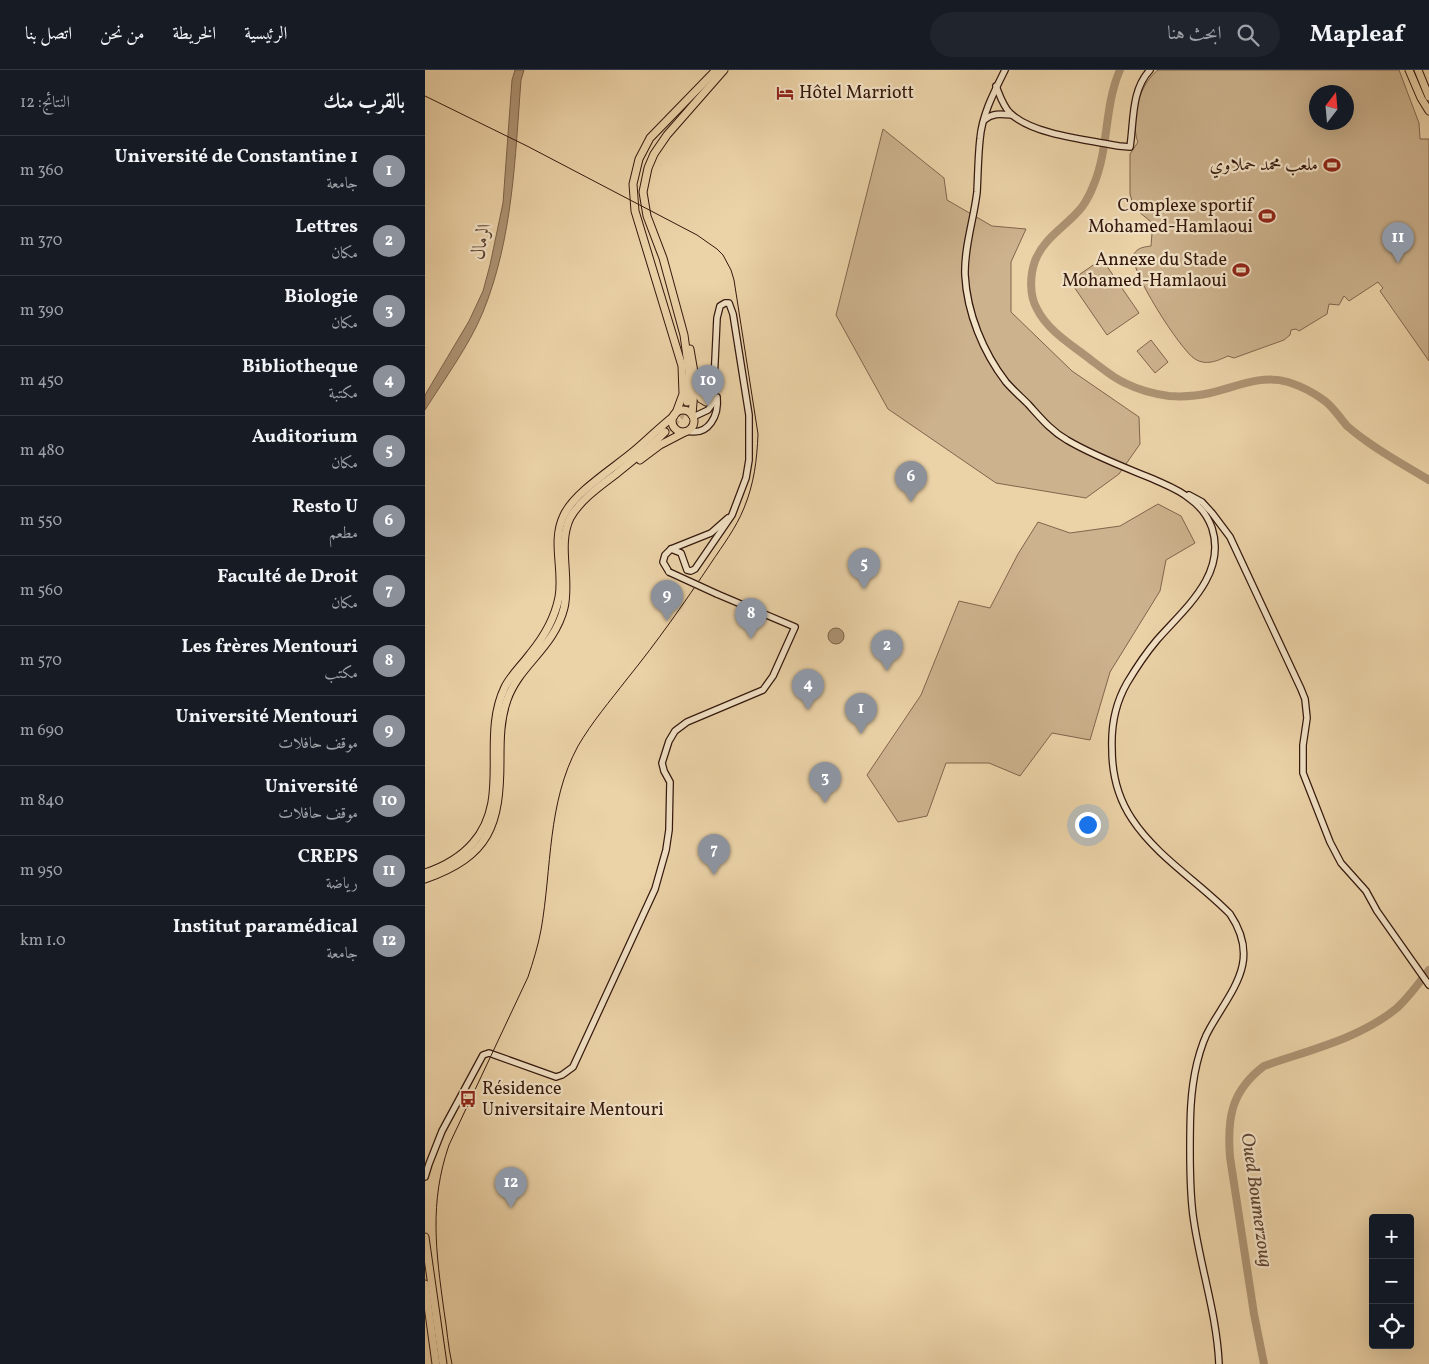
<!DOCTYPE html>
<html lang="ar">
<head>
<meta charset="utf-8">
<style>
  :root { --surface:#171b24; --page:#20242c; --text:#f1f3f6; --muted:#9ea1a6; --line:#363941; --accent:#8c9099 }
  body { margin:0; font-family:Vollkorn,Amiri,serif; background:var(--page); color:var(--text); direction:rtl }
  .controls { position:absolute; right:15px; bottom:15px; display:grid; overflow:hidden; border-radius:5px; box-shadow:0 5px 20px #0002 }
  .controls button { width:45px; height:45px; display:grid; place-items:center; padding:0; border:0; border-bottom:1px solid var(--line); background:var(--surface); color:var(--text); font:25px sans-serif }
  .compass { position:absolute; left:884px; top:15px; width:45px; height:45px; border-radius:50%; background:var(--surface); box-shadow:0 5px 20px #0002; rotate:16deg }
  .you { position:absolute; left:662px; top:754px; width:18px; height:18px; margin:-12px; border:4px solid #fff; border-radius:50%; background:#1a73e8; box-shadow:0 0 0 8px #1a73e833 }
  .badge { display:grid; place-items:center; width:32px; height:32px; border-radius:50%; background:var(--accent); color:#fff; font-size:16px; font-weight:700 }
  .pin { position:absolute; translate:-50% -41px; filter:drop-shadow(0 1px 2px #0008) }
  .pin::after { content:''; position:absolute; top:26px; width:18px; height:15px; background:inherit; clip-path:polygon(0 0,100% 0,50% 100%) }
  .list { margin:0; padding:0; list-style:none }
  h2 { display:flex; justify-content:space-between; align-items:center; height:65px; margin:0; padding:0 20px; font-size:21px }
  h2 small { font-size:16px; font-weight:400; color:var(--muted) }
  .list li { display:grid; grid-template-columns:32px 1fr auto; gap:15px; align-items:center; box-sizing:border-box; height:70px; padding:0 20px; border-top:1px solid var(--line) }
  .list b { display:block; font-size:19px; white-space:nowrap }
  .list p { margin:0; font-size:16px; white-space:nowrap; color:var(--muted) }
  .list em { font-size:16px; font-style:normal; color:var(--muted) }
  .icon { flex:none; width:28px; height:28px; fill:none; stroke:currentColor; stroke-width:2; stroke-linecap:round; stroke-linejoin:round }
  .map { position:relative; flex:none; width:1004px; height:1294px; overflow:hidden; direction:ltr }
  header { display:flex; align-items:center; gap:30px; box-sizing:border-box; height:70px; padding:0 25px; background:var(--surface); border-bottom:1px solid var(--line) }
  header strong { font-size:24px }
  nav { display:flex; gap:28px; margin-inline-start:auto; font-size:18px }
  .search { width:350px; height:45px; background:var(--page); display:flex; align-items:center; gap:12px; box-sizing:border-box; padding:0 18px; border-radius:28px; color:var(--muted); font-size:19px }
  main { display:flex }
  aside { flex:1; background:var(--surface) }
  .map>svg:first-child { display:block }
  .green { fill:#ccb28d; stroke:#80654d; fill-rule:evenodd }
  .water { fill:#ad9373; stroke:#7d624a }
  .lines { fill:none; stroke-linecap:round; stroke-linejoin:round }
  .river { stroke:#ad9373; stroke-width:8 }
  .highway-tunnel { stroke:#c6ad88; stroke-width:7; stroke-dasharray:7 3.5; stroke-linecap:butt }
  .secondary-casing { stroke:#34180d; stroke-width:8 }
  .highway-casing { stroke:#34180d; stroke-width:9 }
  .secondary { stroke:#f2e2c6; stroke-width:5.5 }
  .highway { stroke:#ebd2a7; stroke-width:7 }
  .tram { stroke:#34180d; stroke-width:1 }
  .secondary-bridge-casing { stroke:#34180d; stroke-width:8; stroke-linecap:butt }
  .secondary-bridge { stroke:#f2e2c6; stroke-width:5.5 }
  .labels { text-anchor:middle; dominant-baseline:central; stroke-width:4.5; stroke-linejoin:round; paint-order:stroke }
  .poi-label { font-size:18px; fill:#34180d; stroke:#f2e2c6; text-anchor:end }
  .water-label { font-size:19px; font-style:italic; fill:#5e4331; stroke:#f2e2c6 }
</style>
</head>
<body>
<header>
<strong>Mapleaf</strong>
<div class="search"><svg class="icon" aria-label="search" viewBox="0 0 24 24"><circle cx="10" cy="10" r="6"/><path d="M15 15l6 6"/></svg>ابحث هنا</div>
<nav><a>الرئيسية</a><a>الخريطة</a><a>من نحن</a><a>اتصل بنا</a></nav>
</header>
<main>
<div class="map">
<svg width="1004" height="1294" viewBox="0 0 1004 1294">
  <rect width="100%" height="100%" fill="#ebd2a7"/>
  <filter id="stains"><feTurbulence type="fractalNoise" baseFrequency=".004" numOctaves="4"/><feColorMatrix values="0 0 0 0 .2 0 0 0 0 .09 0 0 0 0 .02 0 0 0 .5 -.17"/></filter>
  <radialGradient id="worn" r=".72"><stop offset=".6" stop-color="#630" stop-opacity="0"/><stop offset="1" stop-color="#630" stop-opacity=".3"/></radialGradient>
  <g class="green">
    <path d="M733,0h241l20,53 1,16h9v222l-49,-70 3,-3 -5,-6 -29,19 -5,-5 -5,9 -10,-1 -2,10 -28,17 -3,-2 -5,1 -1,5 -6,5 -50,18 -6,-2c-11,5 -22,10 -33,3 -14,-8 -68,-92 -61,-105 4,-7 11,-7 17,-8l1,-13 3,-1v-7l-21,-17 -4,-14v-40l8,-12c-5,-8 -2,-36 2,-46 3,-9 11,-21 18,-26zM892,22h30v30h-30z"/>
    <path d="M458,59l61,49 3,22 45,26 34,3 -15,33v50l61,59 67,46 1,27 -21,30 -33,24 -90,-15 -108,-74 -52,-94z"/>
    <path d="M677,189l37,54 -32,22 -37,-54z"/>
    <path d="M726,270l17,22 -13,11 -18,-22z"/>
    <path d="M733,434l23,12 14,27 -29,17 -6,31 -50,81 -20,68 -38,-7 -32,43 -31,-13h-43l-19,53 -29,6 -31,-47 54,-80 38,-94 31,7 28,-54 20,-32 32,11 50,-7z"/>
  </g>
  <g class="water">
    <path d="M90,0h9l-3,10c-6,78 -8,158 -38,232 -14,34 -38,66 -58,98v-15l44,-74 14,-30 7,-26 13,-62 9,-123z"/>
    <circle cx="411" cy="566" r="8"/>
  </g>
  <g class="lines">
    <g class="river">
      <path d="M695,0c-16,36 -11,78 -26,114 -3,8 -7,16 -12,23 -15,19 -38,30 -47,54 -5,14 -6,34 2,48 11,22 35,36 54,51 11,8 22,18 34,23 14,7 29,11 44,13 14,1 28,0 41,-3 26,-6 51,-19 78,-11 13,4 25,10 37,19 8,6 15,17 22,25 6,5 12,10 18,14 20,15 43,27 64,40"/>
      <path d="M839,1294l-10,-50 -24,-157c-3,-39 1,-66 34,-91 45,-16 95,-27 133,-58 12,-11 22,-25 32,-38"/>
    </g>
    <path class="highway-tunnel" d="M240,362l15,-15 7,-15"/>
    <g class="secondary-casing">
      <g id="secondary">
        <path d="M580,0c-11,22 -23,45 -25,69 -2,18 -2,35 -3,53 -3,27 -13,55 -12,83 2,38 18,77 41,107 7,8 15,15 22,22 12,13 23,27 39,36 27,16 57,27 86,39 13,6 27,11 37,20 10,7 18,18 22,29 15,47 -28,81 -55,112 -11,13 -21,28 -30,43 -12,21 -16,42 -15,66 0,25 6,49 20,70 25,38 67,63 98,95 31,46 3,74 -20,114 -6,10 -10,23 -13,35 -7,29 -7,57 -7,87 0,24 0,48 4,72 7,47 23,94 25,142"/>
        <path d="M571,16c4,10 7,20 14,27 23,22 78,27 109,33l11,1c4,-26 1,-57 20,-77"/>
        <path d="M559,50c9,-7 16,-6 27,-5"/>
        <path d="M263,361c21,5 31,-16 29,-34"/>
        <path d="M764,425l13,7 10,11 18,24 71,152 4,10 2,19 -4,27v28l27,69 11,21 25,28 11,20 52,74"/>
        <path d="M246,479l10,4 6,17 4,1 4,-2 37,-54 14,-37 3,-18v-45l-16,-101 -4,-11h-4l-5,3 -3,12 -4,85 -5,7 -15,7"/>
        <path d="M244,502l-6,-10 2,-7 6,-6 40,-16 17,-15"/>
        <path d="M0,1107l4,-13 13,-33 41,-76 6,-2 67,24 6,-2 11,-8 82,-178 11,-39 3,-20 1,-48 -6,-11 -2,-8 7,-22 6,-10 12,-9 76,-32 10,-14 22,-49 -78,-33"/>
      </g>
    </g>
    <g class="highway-casing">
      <g id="highway">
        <path d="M984,0l12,28 8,13"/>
        <path d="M993,0l11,27"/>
        <path d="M265,279l5,29 -3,37"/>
        <path d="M272,320l4,9 5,3 4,-2 4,-11"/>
        <path d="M262,332l2,-30 -5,-37 -21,-77 -16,-42 -4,-24 5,-24 6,-14 13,-19 57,-65"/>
        <circle cx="258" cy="351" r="11"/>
        <path d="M251,343l7,-19 -1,-28 -47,-155 -2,-27 6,-25 11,-21 66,-68"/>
        <path d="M215,390l20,-15 25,-13"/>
        <path d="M0,803c18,-6 35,-15 48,-30 39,-44 7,-105 32,-156 6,-12 17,-22 25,-33 14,-17 25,-36 29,-57 5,-28 -8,-56 5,-82 11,-23 50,-47 70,-64 13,-11 26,-24 40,-35"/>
        <path d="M0,809c65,-23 75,-54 75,-119 0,-20 0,-40 7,-60 12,-35 47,-52 57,-92 7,-30 -7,-63 6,-90 10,-18 30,-32 46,-44 17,-14 34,-27 49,-42"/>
        <path d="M0,1167l18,127"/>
        <path d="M0,1214l11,80"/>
      </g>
    </g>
    <use href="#secondary" class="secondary"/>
    <use href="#highway" class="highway"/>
    <path class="tram" d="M0,26l102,50 170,89 20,14 6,6 8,15 3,10 24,154c-1,26 -4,50 -14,74 -8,20 -21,37 -33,55 -26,39 -54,79 -84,116 -17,22 -35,43 -49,67 -31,57 -26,122 -37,184 -3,16 -8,32 -13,47l-79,168c-20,58 -13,107 -5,166 3,17 4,36 8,53"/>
    <g class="secondary-bridge-casing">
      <path id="secondary-bridge" d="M244,502l48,22"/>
    </g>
    <use href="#secondary-bridge" class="secondary-bridge"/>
  </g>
  <defs>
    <g id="hotel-bare" transform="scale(1.35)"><path d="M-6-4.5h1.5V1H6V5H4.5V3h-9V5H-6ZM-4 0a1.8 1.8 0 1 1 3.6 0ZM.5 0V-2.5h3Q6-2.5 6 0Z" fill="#8f2418" stroke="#f2e2c6" stroke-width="2.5" paint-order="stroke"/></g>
    <g id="stadium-bare" transform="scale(1.35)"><path d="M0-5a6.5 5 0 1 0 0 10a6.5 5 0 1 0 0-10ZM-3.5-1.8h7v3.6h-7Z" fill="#8f2418" stroke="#f2e2c6" stroke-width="2.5" paint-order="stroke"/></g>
    <g id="bus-bare" transform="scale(1.35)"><path d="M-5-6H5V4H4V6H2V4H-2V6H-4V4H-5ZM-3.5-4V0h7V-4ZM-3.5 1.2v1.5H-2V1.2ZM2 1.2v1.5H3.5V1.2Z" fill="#8f2418" stroke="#f2e2c6" stroke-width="2.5" paint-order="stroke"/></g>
  </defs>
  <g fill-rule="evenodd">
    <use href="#hotel-bare" x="360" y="23"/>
    <use href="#stadium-bare" x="907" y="95"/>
    <use href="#stadium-bare" x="842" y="146"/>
    <use href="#stadium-bare" x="816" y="200"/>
    <use href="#bus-bare" x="43" y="1029"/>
  </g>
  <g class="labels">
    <g class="poi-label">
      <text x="374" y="23" text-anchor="start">Hôtel Marriott</text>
      <text x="893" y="95">ملعب محمد حملاوي</text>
      <text x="828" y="136">Complexe sportif<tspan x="828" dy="21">Mohamed-Hamlaoui</tspan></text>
      <text x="802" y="190">Annexe du Stade<tspan x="802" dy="21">Mohamed-Hamlaoui</tspan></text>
      <text x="57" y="1019" text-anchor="start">Résidence<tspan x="57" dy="21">Universitaire Mentouri</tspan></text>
    </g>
    <g class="water-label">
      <text transform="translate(57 171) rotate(-77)">الرمال</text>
      <text transform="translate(831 1130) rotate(82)">Oued Boumerzoug</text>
    </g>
  </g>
  <rect width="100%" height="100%" filter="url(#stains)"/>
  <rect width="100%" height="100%" fill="url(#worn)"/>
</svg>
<div class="controls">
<button>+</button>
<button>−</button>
<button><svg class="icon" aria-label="locate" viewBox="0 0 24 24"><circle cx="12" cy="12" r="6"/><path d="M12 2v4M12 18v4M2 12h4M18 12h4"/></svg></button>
</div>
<svg class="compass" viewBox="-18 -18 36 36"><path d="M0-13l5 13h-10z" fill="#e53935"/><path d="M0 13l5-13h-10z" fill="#9ea1a6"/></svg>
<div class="you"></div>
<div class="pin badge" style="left:436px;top:664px">1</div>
<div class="pin badge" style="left:462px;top:601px">2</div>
<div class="pin badge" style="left:400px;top:733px">3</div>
<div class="pin badge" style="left:383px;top:640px">4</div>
<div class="pin badge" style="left:439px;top:519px">5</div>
<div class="pin badge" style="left:486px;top:432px">6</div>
<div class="pin badge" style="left:289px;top:805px">7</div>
<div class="pin badge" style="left:326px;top:569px">8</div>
<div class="pin badge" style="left:242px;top:551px">9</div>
<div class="pin badge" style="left:283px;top:336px">10</div>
<div class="pin badge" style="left:973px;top:193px">11</div>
<div class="pin badge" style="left:86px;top:1138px">12</div>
</div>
<aside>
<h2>بالقرب منك<small>النتائج: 12</small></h2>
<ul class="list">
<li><span class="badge">1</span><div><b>Université de Constantine 1</b><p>جامعة</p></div><em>360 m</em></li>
<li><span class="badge">2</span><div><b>Lettres</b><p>مكان</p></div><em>370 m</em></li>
<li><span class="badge">3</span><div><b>Biologie</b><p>مكان</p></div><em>390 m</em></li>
<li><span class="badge">4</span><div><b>Bibliotheque</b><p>مكتبة</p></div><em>450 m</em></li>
<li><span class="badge">5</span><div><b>Auditorium</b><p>مكان</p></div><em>480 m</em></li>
<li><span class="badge">6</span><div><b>Resto U</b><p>مطعم</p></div><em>550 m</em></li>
<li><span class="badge">7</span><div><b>Faculté de Droit</b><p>مكان</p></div><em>560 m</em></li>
<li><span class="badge">8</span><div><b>Les frères Mentouri</b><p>مكتب</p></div><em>570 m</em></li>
<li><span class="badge">9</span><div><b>Université Mentouri</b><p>موقف حافلات</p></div><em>690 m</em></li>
<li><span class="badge">10</span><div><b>Université</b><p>موقف حافلات</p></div><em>840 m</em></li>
<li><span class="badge">11</span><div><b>CREPS</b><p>رياضة</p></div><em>950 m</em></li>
<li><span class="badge">12</span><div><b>Institut paramédical</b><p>جامعة</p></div><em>1.0 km</em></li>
</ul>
</aside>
</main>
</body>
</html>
